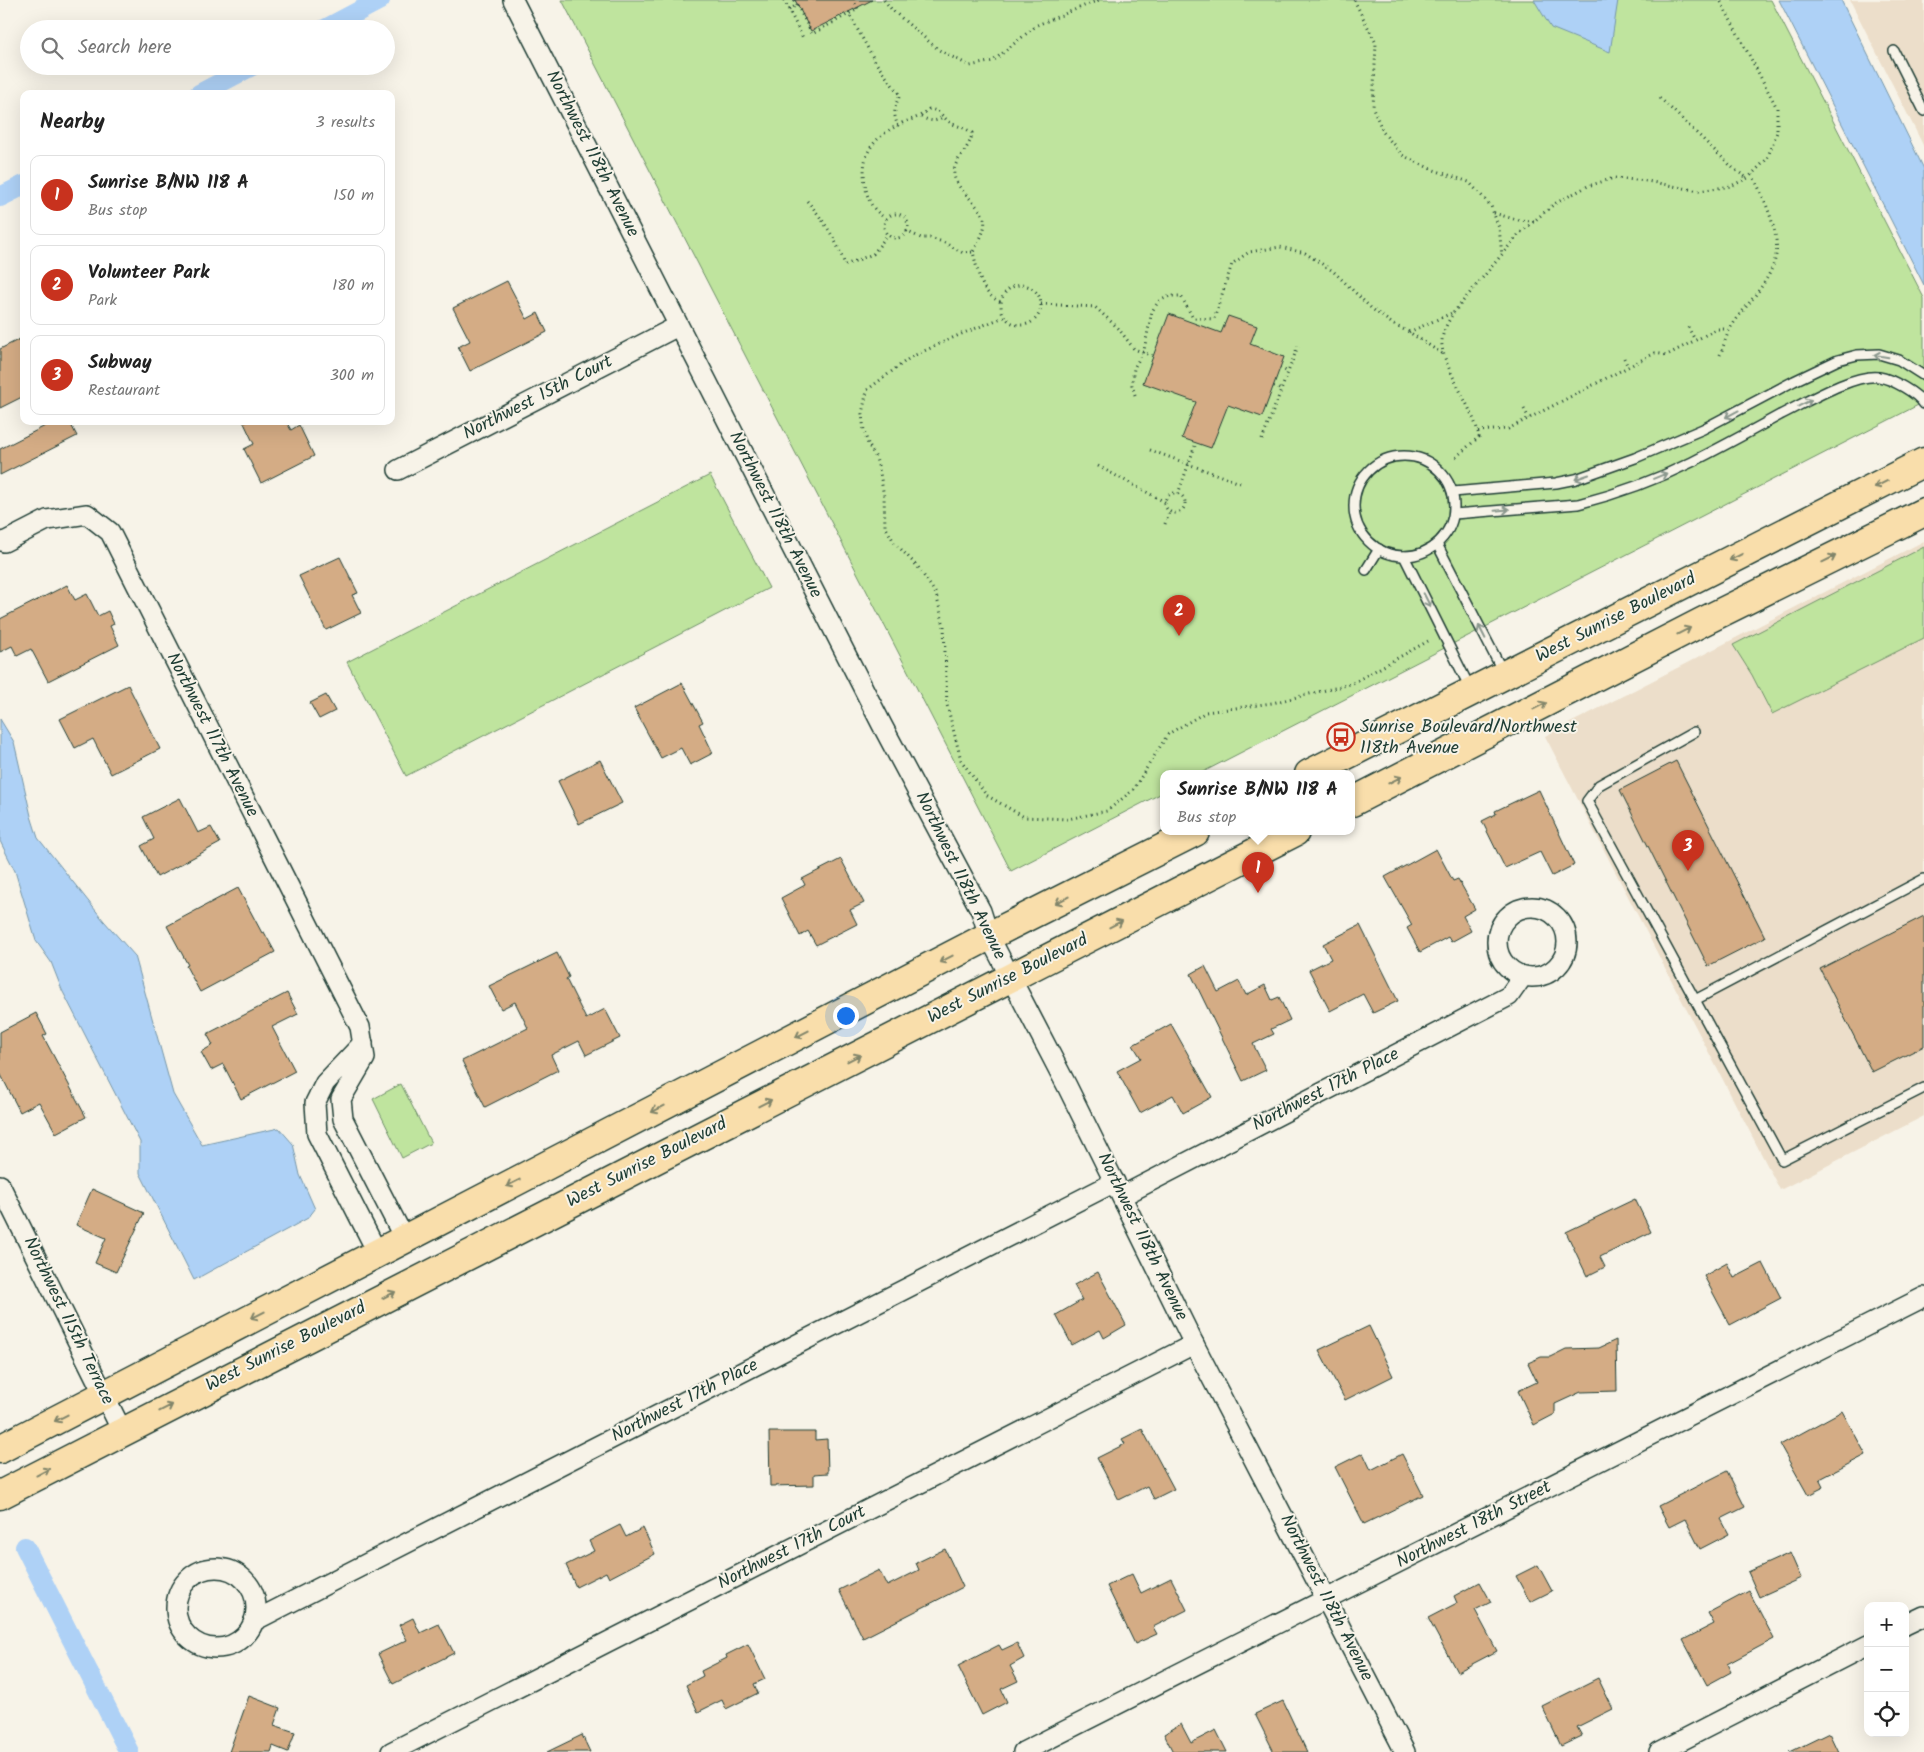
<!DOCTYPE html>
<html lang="en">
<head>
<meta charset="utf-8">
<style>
  :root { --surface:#fff; --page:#f2f2f2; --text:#222; --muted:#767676; --line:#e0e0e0; --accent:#c8321e }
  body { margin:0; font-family:Kalam,sans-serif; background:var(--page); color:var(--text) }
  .controls { position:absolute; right:15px; bottom:15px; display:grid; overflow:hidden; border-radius:10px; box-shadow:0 5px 20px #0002 }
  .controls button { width:45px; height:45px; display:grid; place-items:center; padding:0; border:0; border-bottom:1px solid var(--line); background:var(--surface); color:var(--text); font:25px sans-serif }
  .you { position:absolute; left:845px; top:1015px; width:18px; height:18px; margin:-12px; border:4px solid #fff; border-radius:50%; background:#1a73e8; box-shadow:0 0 0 8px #1a73e833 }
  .badge { display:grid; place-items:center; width:32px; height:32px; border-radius:50%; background:var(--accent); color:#fff; font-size:16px; font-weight:700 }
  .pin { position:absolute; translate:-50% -41px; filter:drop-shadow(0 1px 2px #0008) }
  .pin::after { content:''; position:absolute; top:26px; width:18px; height:15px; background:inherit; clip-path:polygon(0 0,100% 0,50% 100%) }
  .popup { position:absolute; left:1160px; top:770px; width:195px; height:65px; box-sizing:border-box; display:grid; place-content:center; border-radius:10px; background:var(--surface); filter:drop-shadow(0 1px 4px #0005); font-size:16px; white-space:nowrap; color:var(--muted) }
  .popup b { font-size:19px; color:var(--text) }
  .popup::after { content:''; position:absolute; left:50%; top:100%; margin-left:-10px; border:10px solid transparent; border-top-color:var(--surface) }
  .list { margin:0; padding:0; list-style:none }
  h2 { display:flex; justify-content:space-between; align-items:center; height:65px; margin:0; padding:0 20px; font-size:21px }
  h2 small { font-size:16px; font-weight:400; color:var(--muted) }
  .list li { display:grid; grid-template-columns:32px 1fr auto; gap:15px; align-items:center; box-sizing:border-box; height:80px; margin:0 10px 10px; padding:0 10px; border:1px solid var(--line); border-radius:10px }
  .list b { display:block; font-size:19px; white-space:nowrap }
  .list p { margin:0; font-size:16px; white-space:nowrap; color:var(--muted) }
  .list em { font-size:16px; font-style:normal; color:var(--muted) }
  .icon { flex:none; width:28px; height:28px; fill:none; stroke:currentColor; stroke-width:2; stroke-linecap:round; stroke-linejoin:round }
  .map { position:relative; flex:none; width:1924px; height:1752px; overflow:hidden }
  .search { position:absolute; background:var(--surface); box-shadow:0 5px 20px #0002; left:20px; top:20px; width:375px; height:55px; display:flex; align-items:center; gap:12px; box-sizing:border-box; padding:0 18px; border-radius:28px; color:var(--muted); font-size:19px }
  .panel { position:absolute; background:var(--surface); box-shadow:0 5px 20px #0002; left:20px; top:90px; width:375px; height:335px; border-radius:10px }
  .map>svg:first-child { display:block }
  .built { fill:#ecdeca }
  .green { fill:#bfe49e; stroke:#6f9069 }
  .water { fill:#aed1f6; stroke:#7596a8 }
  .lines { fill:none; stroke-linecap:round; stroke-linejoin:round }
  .canal { stroke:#aed1f6; stroke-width:20 }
  .building { fill:#d4ac85; stroke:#1f3d34 }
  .service-casing { stroke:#1f3d34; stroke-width:12 }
  .minor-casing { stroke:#1f3d34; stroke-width:22 }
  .trunk-casing { stroke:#1f3d34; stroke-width:31 }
  .path { stroke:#1f3d34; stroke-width:3; stroke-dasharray:1 4; stroke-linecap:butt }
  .service { stroke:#f7f3e8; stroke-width:9 }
  .minor { stroke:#f7f3e8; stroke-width:19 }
  .trunk { stroke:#f9deab; stroke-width:28 }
  .oneway { stroke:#8b988e }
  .oneway2 { stroke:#81856a }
  .labels { text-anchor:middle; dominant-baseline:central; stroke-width:4; stroke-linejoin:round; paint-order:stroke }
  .street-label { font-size:18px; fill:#1f3d34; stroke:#f7f3e8 }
  .poi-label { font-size:18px; fill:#1f3d34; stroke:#f7f3e8; text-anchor:start }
</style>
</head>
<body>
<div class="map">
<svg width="1924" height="1752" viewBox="0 0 1924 1752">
  <rect width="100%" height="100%" fill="#f7f3e8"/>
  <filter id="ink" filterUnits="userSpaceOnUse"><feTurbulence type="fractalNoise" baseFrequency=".02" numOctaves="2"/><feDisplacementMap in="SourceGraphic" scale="10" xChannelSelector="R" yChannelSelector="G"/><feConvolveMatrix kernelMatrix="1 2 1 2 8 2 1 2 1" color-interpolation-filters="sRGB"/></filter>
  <g filter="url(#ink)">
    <g class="built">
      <path d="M1850,0h74v147z"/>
      <path d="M1924,541v575l-144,74 -235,-454z"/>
    </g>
    <g class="green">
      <path d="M562,0h1209l153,298v104l-725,372h-35v18l-153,79z"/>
      <path d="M710,475l59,113 -363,188 -59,-114z"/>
      <path d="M1924,547v91l-152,76 -20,-39 -19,-30z"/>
      <path d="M401,1084l30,59 -29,15 -29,-59z"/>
    </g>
    <g class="water">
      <path d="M1534,0h84l-8,52 -59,-24z"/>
      <path d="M1779,0h62l83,169v116z"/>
      <path d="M0,719l14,23 17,74 7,22 66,83 31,35 38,138 29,51 77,-17 14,16 7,31 15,34 -7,9 -114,62 -54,-107v-31l-78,-152 -11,-28 -15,-21 -21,-70 -15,-30z"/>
    </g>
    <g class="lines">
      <g class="canal">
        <path d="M325,29l55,-29"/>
        <path d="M199,94l53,-28"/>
        <path d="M0,197l24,-12"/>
        <path d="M25,1547l104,205"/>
      </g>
    </g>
    <g class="building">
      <path d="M795,0h77l-61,31z"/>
      <path d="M507,281l20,38 11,-6 9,19 -77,39 -12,-24 12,-6 -17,-33z"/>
      <path d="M1169,314l52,19 7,-17 29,10 -7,18 34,13 -22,60 -34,-12 -17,43 -29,-10 14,-36 -53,-19z"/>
      <path d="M24,337v59l-24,12v-59z"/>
      <path d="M55,421h14l8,15 -77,39v-26z"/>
      <path d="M243,421h43l5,9 8,-5 15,31 -53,27 -17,-34 10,-5z"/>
      <path d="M340,557l18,36 -6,2 9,18 -35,17 -27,-54z"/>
      <path d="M67,585l8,15 12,-6 11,22 10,-5 6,13 -4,2 9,19 -71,36 -17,-32 -14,7 -5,-10 -12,6v-33z"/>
      <path d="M682,683l21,39 -4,2 14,29 -23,12 -9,-17 -20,10 -27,-50z"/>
      <path d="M128,685l32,64 -49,25 -18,-35 -18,9 -15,-29z"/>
      <path d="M326,695l9,16 -16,8 -9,-16z"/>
      <path d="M600,760l22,43 -43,21 -21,-43z"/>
      <path d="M1676,761l89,176 -57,29 -88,-176z"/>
      <path d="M1539,790l35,75 -22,11 -12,-24 -35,16 -23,-47 14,-7 -1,-3z"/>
      <path d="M180,798l18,35 13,-6 9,16 -63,34 -16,-31 13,-7 -11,-22z"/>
      <path d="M1436,849l17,32 5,-2 17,30 -12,7 8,15 -20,11 -3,-5 -28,15 -13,-24 5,-3 -27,-48z"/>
      <path d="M841,859l23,44 -14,7 7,14 -41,21 -8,-14 -8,5 -19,-38 24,-13 -3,-6z"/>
      <path d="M238,888l24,45 2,-1 11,20 -75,40 -14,-26 2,-1 -21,-39z"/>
      <path d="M1924,916v130l-52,26 -52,-103z"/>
      <path d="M1360,925l38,76 -25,12 -10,-19 -33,17 -21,-41 22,-11 -8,-15z"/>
      <path d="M557,953l12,24 -3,2 20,40 19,-10 15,29 -34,17 -7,-14 -28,14 7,15 -73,37 -23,-46 66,-33 -13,-26 -14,7 -12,-23z"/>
      <path d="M1205,966l13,26 21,-11 7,14 19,-10 7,15 7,-3 11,23 -19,9 3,5 -21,10 13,26 -23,11 -52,-107z"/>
      <path d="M287,993l11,21 -26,13 23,44 -54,28 -18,-35 -12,6 -10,-18 12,-7 -6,-11z"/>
      <path d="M36,1013l11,21 -4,2 43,81 -30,16 -17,-31 -19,10 -20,-39v-41z"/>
      <path d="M1171,1024l41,73 -29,16 -10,-18 -33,18 -23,-42 24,-13 -8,-13z"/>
      <path d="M92,1189l52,24 -28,59 -21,-9 11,-25 -30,-13z"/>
      <path d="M1635,1199l16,33 -51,25 5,10 -18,9 -21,-44z"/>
      <path d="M1727,1263l7,15 29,-15 18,35 -51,27 -26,-49z"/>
      <path d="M1098,1272l28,53 -22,13 -4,-8 -28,15 -16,-30 26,-15 -8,-15z"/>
      <path d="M1369,1326l24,50 -48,24 -26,-50z"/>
      <path d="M1616,1340l1,51 -36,1 -26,12v10l-21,11 -16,-34 19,-9 -9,-19 13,-6h9l16,-8 33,-1z"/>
      <path d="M1842,1411l24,44 -46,24 4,8 -16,8 -28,-50z"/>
      <path d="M1142,1429l32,60 -20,10 -7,-13 -28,14 -22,-42 28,-14 -3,-5z"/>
      <path d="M769,1432h46v8l12,-1 1,34 -14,1v11l-44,1z"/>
      <path d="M1363,1453l8,17 31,-16 21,41 -59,29 -29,-57z"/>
      <path d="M1727,1471l18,36 -24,12 8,15 -29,15 -15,-30 -16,8 -11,-21z"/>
      <path d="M620,1525l6,12 17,-9 12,26 -46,24 -3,-6 -30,15 -10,-22 28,-14 -5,-10z"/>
      <path d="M945,1549l18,38 -100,51 -24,-48 40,-20 8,16 32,-16 -3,-7z"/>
      <path d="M1790,1553l11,25 -42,19 -11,-25z"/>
      <path d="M1538,1565l14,26 -22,11 -14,-26z"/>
      <path d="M1132,1574l9,19 30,-15 16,32 -34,17 4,7 -22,10 -28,-58z"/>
      <path d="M1480,1582l11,20 -16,8 22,41 -40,21 -29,-54 29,-15 -3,-7z"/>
      <path d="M1749,1591l25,48 -47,25 4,8 -24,13 -24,-45 31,-16 -6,-11z"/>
      <path d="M413,1618l7,15 19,-9 15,29 -61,31 -15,-30 29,-14 -8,-15z"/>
      <path d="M1017,1643l7,15 -14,8 8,15 -17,8 6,13 -25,13 -24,-49 41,-21 3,5z"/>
      <path d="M748,1644l17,35 -11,5 4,9 -32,16 -4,-9 -24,12 -12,-27 17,-9 -2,-5 26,-13 -1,-3z"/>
      <path d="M1598,1678l15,31 -36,18 5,9 -21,10 -19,-40z"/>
      <path d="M249,1696l31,12 -6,17 21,7 -7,20 -15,-6 -2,6h-42z"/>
      <path d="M1283,1701l24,51h-33l-19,-38z"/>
      <path d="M1181,1724l10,19 25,-13 11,22h-54l-9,-18z"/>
      <path d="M1829,1733l9,19h-48z"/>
      <path d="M582,1735l8,17h-43z"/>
    </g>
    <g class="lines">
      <g class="service-casing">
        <g id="service">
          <path d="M1894,51l30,60"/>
          <circle cx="1404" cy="506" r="50"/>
          <path d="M1453,492l103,-9 20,-4 59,-21 68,-29 91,-48 44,-21 19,-5 22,-1 20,6 25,16"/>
          <path d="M1454,514l124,-10c39,-10 78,-24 114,-42 30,-15 59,-31 88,-47 25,-12 72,-41 99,-38 13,2 38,16 45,27"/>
          <path d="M1437,544l66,128"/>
          <path d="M1404,556l66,132"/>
          <path d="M1366,570l13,-21"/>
          <path d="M1694,732l-95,53 -12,16 195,359 142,-72"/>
          <path d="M1695,1000l229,-121"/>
        </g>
      </g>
      <g class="minor-casing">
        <g id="minor">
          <path d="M513,0l369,725 99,186 8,25 78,150 127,258 211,408"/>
          <path d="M398,470l280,-144"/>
          <path d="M4,542l43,-22 40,-6 23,18 250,495 5,31 -24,41 2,20 62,121"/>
          <circle cx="1532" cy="942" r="35"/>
          <path d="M363,1043l-38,40 -10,20 2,31 61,120"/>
          <path d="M0,1185l122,246"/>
          <path d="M1122,1196l387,-200 14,-20"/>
          <circle cx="216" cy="1608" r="40"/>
          <path d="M254,1621l861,-439"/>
          <path d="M1905,1625l19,-9"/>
          <path d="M391,1752l803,-408"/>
          <path d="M1023,1752l901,-455"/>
          <path d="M1659,1752l209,-107"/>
        </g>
      </g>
      <g class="trunk-casing">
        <g id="trunk">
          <path d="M1309,774l615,-312"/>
          <path d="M1352,802l350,-180 222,-110"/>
          <path d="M0,1449l989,-513 206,-104"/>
          <path d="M0,1495l1295,-663"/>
        </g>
      </g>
      <g class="path">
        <path d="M784,0l19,38"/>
        <path d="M794,0l3,5"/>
        <path d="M884,0l8,10 47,40 31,16 23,-5 44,-36 62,-25"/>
        <path d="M1354,0l22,43 -3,65 10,24 19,23 29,14 38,13 22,24 8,22 3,27"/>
        <path d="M789,10l8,-5 15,29 46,-25 -4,-9"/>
        <path d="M848,12l28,51 24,32c-6,12 -7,19 -2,31"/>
        <path d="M1660,98l74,71 13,9"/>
        <path d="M921,117c9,4 15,6 22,-1"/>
        <path d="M807,201c17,19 30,40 38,64l28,-11 15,-20"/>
        <path d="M1494,213l23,7 17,1"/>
        <circle cx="896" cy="226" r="12"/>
        <path d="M886,219c-15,-11 -18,-18 -21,-35 -5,-33 10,-47 37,-61 12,-5 16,-4 27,-14 12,1 15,11 24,15 7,3 13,4 19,9 -1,16 -20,27 -18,42 1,6 6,13 10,17 23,26 28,27 9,60"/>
        <path d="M906,231l15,7h9l13,4 20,11 10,-1c5,19 7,42 28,50"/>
        <circle cx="1021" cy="305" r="20"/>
        <path d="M1041,304l54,3 23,21 16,21 19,7"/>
        <path d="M1004,317l-45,18 -48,22 -44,33 -5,24 2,17 4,13 8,14 4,15 4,24 1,29 9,16 24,25 18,27 8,32 3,79 14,55 25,35 38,22 44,2 39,-8 26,-21 35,-56 38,-22 66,-9 79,-19 79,-44"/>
        <path d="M1688,327l7,13"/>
        <path d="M1409,332l45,-20"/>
        <path d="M1720,355c4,-9 6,-20 11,-28 15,-23 40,-45 45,-72 4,-21 -13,-61 -24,-80"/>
        <path d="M1624,358l4,9"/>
        <path d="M1280,368l8,4"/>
        <path d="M1274,386l7,4"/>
        <path d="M1135,395l-3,-10 2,-17 10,-18 8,-39 7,-10 11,-5h11l12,22 21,1 18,-55 17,-12 31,-5 25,6 28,18 38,37 23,17 15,7 35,23"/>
        <path d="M1524,409l5,9"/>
        <path d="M1478,431l30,-2 147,-76 12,2 50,-26h13"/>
        <path d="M1262,440l36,-94"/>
        <path d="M1150,450l90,33"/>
        <path d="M1456,457l23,-20c-4,-28 -40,-74 -37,-97 1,-10 7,-20 12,-28l65,-78 35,-30 34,-18 26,-8 33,3 52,10 32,-5 17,-8 19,-19 10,-27v-24l-57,-108"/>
        <path d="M1098,466l67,36"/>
        <circle cx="1175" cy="503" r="10"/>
        <path d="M1178,494l18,-51"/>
        <path d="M1165,524l4,-12"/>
      </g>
      <use href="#service" class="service"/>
      <use href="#minor" class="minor"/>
      <use href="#trunk" class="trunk"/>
    </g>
    <defs><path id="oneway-shaft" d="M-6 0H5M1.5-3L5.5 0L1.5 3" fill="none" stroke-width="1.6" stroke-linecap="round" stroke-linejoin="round" transform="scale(1.25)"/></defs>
    <g class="oneway">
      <use href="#oneway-shaft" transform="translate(1881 356) rotate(-171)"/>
      <use href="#oneway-shaft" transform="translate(1805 403) rotate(-27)"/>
      <use href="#oneway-shaft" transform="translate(1732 414) rotate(152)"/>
      <use href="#oneway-shaft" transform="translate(1660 476) rotate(-22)"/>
      <use href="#oneway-shaft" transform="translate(1582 477) rotate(161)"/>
      <use href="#oneway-shaft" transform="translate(1502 510) rotate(-5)"/>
      <use href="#oneway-shaft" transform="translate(1427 600) rotate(63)"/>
      <use href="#oneway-shaft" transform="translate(1482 632) rotate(-117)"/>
    </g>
    <g class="oneway2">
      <use href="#oneway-shaft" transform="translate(1881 484) rotate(153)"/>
      <use href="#oneway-shaft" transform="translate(1736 557) rotate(153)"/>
      <use href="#oneway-shaft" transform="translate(1829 559) rotate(-26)"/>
      <use href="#oneway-shaft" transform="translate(1684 631) rotate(-27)"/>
      <use href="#oneway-shaft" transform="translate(1540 706) rotate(-27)"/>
      <use href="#oneway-shaft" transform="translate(1395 780) rotate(-27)"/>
      <use href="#oneway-shaft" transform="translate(1062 900) rotate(153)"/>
      <use href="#oneway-shaft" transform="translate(1116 924) rotate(-27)"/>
      <use href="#oneway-shaft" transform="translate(946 959) rotate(153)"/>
      <use href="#oneway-shaft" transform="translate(802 1034) rotate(153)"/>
      <use href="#oneway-shaft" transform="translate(854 1058) rotate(-27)"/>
      <use href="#oneway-shaft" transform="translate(765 1103) rotate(-27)"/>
      <use href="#oneway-shaft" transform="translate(658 1109) rotate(153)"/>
      <use href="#oneway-shaft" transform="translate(513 1183) rotate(153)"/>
      <use href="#oneway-shaft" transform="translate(389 1295) rotate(-27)"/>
      <use href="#oneway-shaft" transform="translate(258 1315) rotate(153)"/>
      <use href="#oneway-shaft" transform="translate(166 1408) rotate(-27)"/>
      <use href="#oneway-shaft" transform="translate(61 1418) rotate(153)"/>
      <use href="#oneway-shaft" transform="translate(43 1472) rotate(-28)"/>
    </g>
  </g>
  <defs>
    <g id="bus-ring" transform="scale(1.4375)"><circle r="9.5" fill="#f7f3e8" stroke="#c8321e" stroke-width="1.5"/><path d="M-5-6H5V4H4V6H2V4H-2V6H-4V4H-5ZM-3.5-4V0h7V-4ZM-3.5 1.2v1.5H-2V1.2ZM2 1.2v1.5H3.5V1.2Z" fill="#c8321e"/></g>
  </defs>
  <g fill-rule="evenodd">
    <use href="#bus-ring" x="1341" y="737"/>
  </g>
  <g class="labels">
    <g class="street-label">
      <text transform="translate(592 154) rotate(63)">Northwest 118th Avenue</text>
      <text transform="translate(538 398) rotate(-27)">Northwest 15th Court</text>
      <text transform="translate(775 515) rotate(63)">Northwest 118th Avenue</text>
      <text transform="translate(1616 618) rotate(-27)">West Sunrise Boulevard</text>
      <text transform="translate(212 735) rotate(63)">Northwest 117th Avenue</text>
      <text transform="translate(960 876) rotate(64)">Northwest 118th Avenue</text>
      <text transform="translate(1008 979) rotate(-27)">West Sunrise Boulevard</text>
      <text transform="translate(1326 1090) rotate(-27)">Northwest 17th Place</text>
      <text transform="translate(647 1163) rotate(-27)">West Sunrise Boulevard</text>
      <text transform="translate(1142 1237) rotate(64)">Northwest 118th Avenue</text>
      <text transform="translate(68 1321) rotate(64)">Northwest 115th Terrace</text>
      <text transform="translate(286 1347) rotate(-27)">West Sunrise Boulevard</text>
      <text transform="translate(685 1401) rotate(-27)">Northwest 17th Place</text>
      <text transform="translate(1474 1525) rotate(-27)">Northwest 18th Street</text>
      <text transform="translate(792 1548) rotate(-27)">Northwest 17th Court</text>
      <text transform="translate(1326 1598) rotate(63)">Northwest 118th Avenue</text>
    </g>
    <g class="poi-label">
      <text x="1360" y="727">Sunrise Boulevard/Northwest<tspan x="1360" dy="21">118th Avenue</tspan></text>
    </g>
  </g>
</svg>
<div class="controls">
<button>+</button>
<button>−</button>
<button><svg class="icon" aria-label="locate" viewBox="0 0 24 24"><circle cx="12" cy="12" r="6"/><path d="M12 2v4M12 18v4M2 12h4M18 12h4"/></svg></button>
</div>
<div class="you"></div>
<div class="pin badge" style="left:1258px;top:893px">1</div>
<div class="popup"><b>Sunrise B/NW 118 A</b>Bus stop</div>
<div class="pin badge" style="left:1179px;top:636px">2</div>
<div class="pin badge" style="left:1688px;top:871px">3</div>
<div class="search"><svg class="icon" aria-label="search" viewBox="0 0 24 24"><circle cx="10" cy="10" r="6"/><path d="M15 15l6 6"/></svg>Search here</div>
<section class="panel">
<h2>Nearby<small>3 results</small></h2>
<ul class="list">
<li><span class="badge">1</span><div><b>Sunrise B/NW 118 A</b><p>Bus stop</p></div><em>150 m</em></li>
<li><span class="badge">2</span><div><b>Volunteer Park</b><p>Park</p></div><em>180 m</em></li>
<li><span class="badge">3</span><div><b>Subway</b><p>Restaurant</p></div><em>300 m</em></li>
</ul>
</section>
</div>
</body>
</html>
